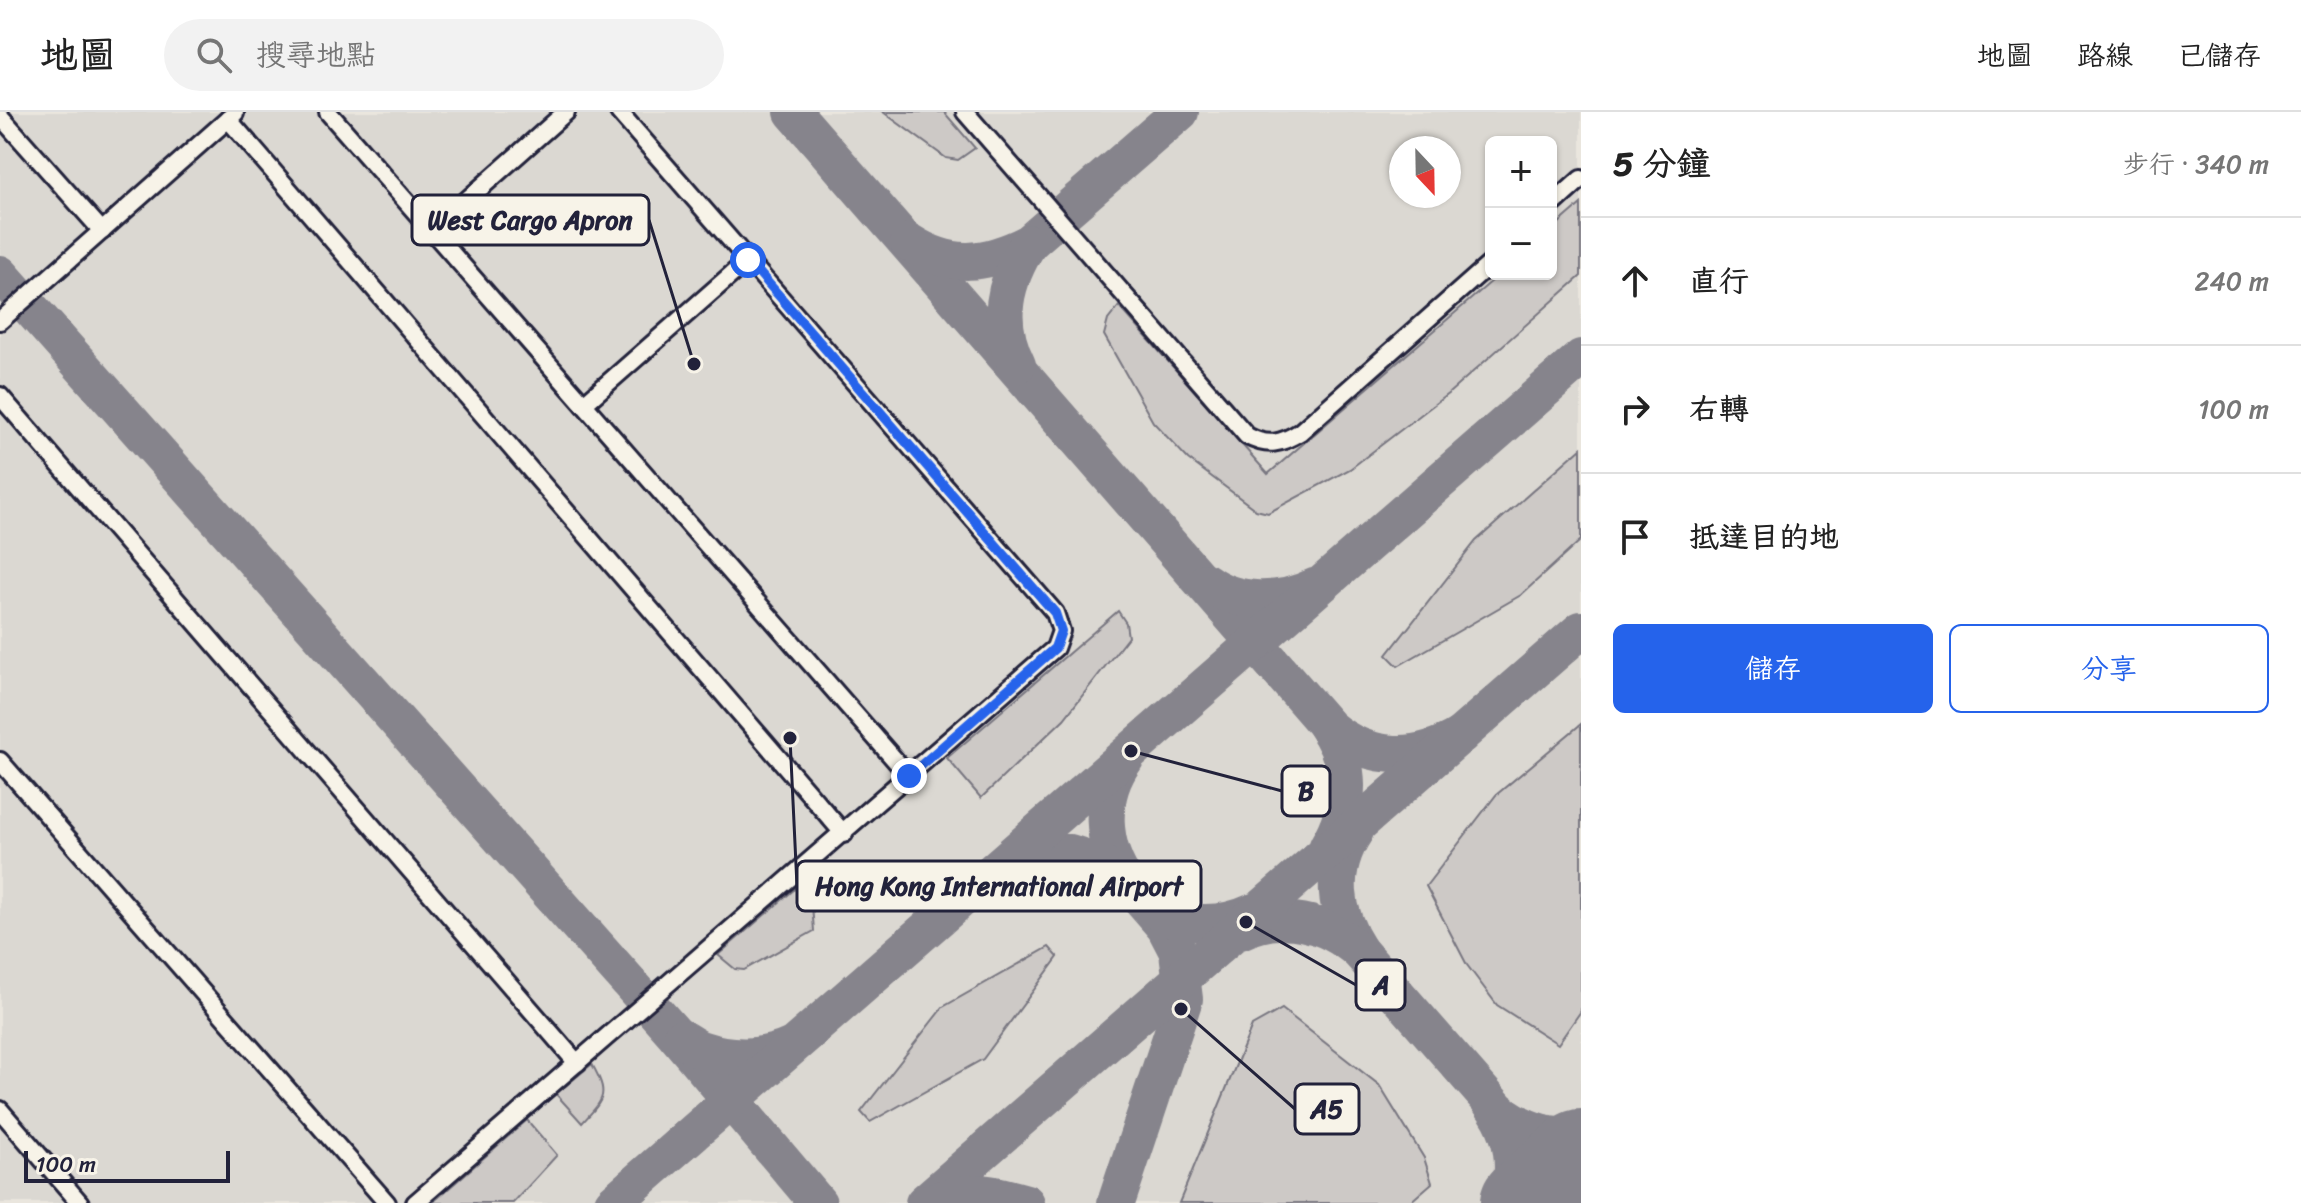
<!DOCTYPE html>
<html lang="zh-TW">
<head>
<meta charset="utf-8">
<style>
  :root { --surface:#fff; --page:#f2f2f2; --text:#222; --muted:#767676; --line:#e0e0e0; --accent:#2563eb }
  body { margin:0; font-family:Sriracha,"LXGW WenKai TC",sans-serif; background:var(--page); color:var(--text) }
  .controls { position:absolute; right:24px; top:24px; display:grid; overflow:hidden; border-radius:12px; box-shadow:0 2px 6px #0004 }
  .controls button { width:72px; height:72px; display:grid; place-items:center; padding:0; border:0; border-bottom:2px solid var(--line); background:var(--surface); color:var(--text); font:40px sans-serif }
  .compass { position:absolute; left:1389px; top:24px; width:72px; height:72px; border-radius:50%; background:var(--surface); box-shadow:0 2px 6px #0004; rotate:158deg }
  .scale { position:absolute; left:24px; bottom:20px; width:206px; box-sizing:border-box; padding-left:8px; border:4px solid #22223b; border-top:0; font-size:22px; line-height:28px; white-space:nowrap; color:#22223b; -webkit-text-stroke:6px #f7f3e8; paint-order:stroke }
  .stop { position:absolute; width:24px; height:24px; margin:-18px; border:6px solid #2563eb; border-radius:50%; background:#fff }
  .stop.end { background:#2563eb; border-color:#fff; box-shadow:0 2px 8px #0008 }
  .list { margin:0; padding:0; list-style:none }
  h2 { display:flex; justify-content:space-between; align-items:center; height:104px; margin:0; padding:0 32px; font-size:34px }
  h2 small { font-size:26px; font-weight:400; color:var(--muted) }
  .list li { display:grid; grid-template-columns:52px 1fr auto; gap:24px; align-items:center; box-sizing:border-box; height:128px; padding:0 32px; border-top:2px solid var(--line) }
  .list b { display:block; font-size:30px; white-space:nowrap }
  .list em { font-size:26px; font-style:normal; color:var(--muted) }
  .actions { display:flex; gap:16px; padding:24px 32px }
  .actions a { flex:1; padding:18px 0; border:2px solid var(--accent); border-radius:12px; text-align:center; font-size:28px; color:var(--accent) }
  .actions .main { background:var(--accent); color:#fff }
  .icon { flex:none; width:44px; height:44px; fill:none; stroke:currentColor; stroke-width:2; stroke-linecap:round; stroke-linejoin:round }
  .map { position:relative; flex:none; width:1581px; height:1091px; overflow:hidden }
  header { display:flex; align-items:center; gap:48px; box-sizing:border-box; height:112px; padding:0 40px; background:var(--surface); border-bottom:2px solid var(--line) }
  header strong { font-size:38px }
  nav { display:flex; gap:44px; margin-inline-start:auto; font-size:28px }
  .search { width:560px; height:72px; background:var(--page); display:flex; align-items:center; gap:20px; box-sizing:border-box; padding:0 28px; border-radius:44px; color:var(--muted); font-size:30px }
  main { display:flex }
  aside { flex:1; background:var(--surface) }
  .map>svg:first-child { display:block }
  .built { fill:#dbd8d2; fill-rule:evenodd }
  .green { fill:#cdc9c6; stroke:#787680; stroke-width:2 }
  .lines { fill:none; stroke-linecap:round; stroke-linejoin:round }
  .taxiway { stroke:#86848c; stroke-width:38 }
  .runway { stroke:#86848c; stroke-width:94 }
  .minor-casing { stroke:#22223b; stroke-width:22 }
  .minor { stroke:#f7f3e8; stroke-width:16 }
  .route { stroke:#2563eb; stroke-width:10 }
  .leader { fill:none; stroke:#22223b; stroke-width:3 }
  .callout-dot { fill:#22223b; stroke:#f7f3e8; stroke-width:3 }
  .callout { fill:#f7f3e8; stroke:#22223b; stroke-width:3 }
  .callout-label { font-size:26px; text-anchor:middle; font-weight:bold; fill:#22223b }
</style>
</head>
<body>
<header>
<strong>地圖</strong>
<div class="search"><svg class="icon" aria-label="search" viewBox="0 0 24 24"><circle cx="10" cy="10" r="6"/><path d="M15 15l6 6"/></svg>搜尋地點</div>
<nav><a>地圖</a><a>路線</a><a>已儲存</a></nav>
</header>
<main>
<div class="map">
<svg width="1581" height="1091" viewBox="0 0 1581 1091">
  <rect width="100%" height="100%" fill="#eae6de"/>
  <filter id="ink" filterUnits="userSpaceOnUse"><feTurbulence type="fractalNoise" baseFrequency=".0125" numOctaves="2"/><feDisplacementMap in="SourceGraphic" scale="16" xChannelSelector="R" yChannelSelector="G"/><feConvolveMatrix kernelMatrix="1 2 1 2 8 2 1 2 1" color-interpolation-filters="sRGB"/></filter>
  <g filter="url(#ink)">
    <path class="built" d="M0,0h1581v1091h-1581zM1491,30h60v132h-60zM1401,36h48v48h-48z"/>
    <g class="green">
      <path d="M883,0h61l31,36 -17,12 -12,-2z"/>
      <path d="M1581,92v72l-132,117 -99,76 -82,44 -12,-3 -68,-51 -35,-37 -49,-87 4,-15 11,-14 149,168 232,-200h51v-44z"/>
      <path d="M1581,336v92l-60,55 -123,71 -11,-11 89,-114z"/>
      <path d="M1118,499l8,12 2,14 -64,82 -83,79 -34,-40z"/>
      <path d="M1581,612v287l-23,33 -61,-39 -30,-40 -41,-79 70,-91z"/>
      <path d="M803,770l8,10 3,39 -70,39 -9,-1 -17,-14z"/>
      <path d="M1049,835l9,10 -75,102 -113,63 -9,-10 82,-105z"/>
      <path d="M1282,897l97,76 45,73 8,25 -23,20h-230l73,-177z"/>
      <path d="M592,952c17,31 13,34 -10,59l-26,-29z"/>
      <path d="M527,1008l30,35 -44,48h-81z"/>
    </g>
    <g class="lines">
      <g class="taxiway">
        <path d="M793,0l536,616c40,33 88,34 132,7"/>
        <path d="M909,130c42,27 76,23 120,1l151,-131"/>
        <path d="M0,162l675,760 143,169"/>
        <path d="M1017,253c-22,-44 -13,-83 12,-122"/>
        <path d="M1206,470c31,23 75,21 108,5"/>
        <path d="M1325,612c28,40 27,82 3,122"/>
        <path d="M1125,647c-28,38 -24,88 2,125"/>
        <path d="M1355,719c-26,39 -21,82 4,120"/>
        <path d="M1004,753l16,-7 33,-5h17l33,11 35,32 27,31 13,25 6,47 -68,204"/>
        <path d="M1146,791c30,25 74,25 108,9"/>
        <path d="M1240,819c42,-20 85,-10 119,20l139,159c24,19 53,29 83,24"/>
        <path d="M681,926c7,4 14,10 22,12 26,9 62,9 87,-3"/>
        <path d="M1491,991c23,30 27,65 16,100"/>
        <path d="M613,1091l968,-845"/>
        <path d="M924,1091l657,-573"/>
        <path d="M928,1091c43,-13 56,-13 98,0"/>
        <path d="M1517,1091l64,-72"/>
      </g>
      <path class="runway" d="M1527,1091l54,-47"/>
      <g class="minor-casing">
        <g id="minor">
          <path d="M328,0l581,664"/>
          <path d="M965,0l282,324c21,11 34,8 53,-4l191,-169"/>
          <path d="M0,4l102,115"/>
          <path d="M228,7l616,715"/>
          <path d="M1551,94l30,-27"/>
          <path d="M432,119l134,-119"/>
          <path d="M0,209l235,-208"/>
          <path d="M0,284l577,667"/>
          <path d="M584,292l164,-144"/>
          <path d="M0,649l387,442"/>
          <path d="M0,998l80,93"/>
          <path d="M415,1091l640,-555 6,-17 -6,-18 -436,-501"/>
        </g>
      </g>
      <use href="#minor" class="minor"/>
    </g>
  </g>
  <g class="lines" filter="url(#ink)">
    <path class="route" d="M748,148l307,353 6,18 -6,17 -146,128"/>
  </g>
  <path class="leader" d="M694 252L649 108M1131 639L1282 679M790 626L797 774M1246 810L1356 873M1181 897L1295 997"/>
  <g class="callout-dot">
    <circle cx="694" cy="252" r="8"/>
    <circle cx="1131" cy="639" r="8"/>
    <circle cx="790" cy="626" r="8"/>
    <circle cx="1246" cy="810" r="8"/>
    <circle cx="1181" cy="897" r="8"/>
  </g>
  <g class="callout">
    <rect x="412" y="83" width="237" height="50" rx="8"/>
    <rect x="1282" y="654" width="48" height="50" rx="8"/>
    <rect x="797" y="749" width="404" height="50" rx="8"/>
    <rect x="1356" y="848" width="49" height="50" rx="8"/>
    <rect x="1295" y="972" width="64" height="50" rx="8"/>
  </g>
  <g class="callout-label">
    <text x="530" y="117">West Cargo Apron</text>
    <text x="1306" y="688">B</text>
    <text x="999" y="783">Hong Kong International Airport</text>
    <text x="1381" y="882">A</text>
    <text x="1327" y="1006">A5</text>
  </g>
</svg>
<div class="controls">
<button>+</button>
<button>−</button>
</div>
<svg class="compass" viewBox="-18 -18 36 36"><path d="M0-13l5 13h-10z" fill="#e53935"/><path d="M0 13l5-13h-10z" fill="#767676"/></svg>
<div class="scale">100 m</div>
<div class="stop" style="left:748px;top:148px"></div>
<div class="stop end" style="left:909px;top:664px"></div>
</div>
<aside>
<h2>5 分鐘<small>步行 · 340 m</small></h2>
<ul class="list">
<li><svg class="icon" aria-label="ahead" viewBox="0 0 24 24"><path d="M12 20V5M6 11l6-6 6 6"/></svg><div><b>直行</b></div><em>240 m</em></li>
<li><svg class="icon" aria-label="right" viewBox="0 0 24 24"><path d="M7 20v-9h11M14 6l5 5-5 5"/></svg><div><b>右轉</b></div><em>100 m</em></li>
<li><svg class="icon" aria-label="arrive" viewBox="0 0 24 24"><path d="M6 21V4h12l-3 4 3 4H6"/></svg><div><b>抵達目的地</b></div></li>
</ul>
<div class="actions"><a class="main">儲存</a><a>分享</a></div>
</aside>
</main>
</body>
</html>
